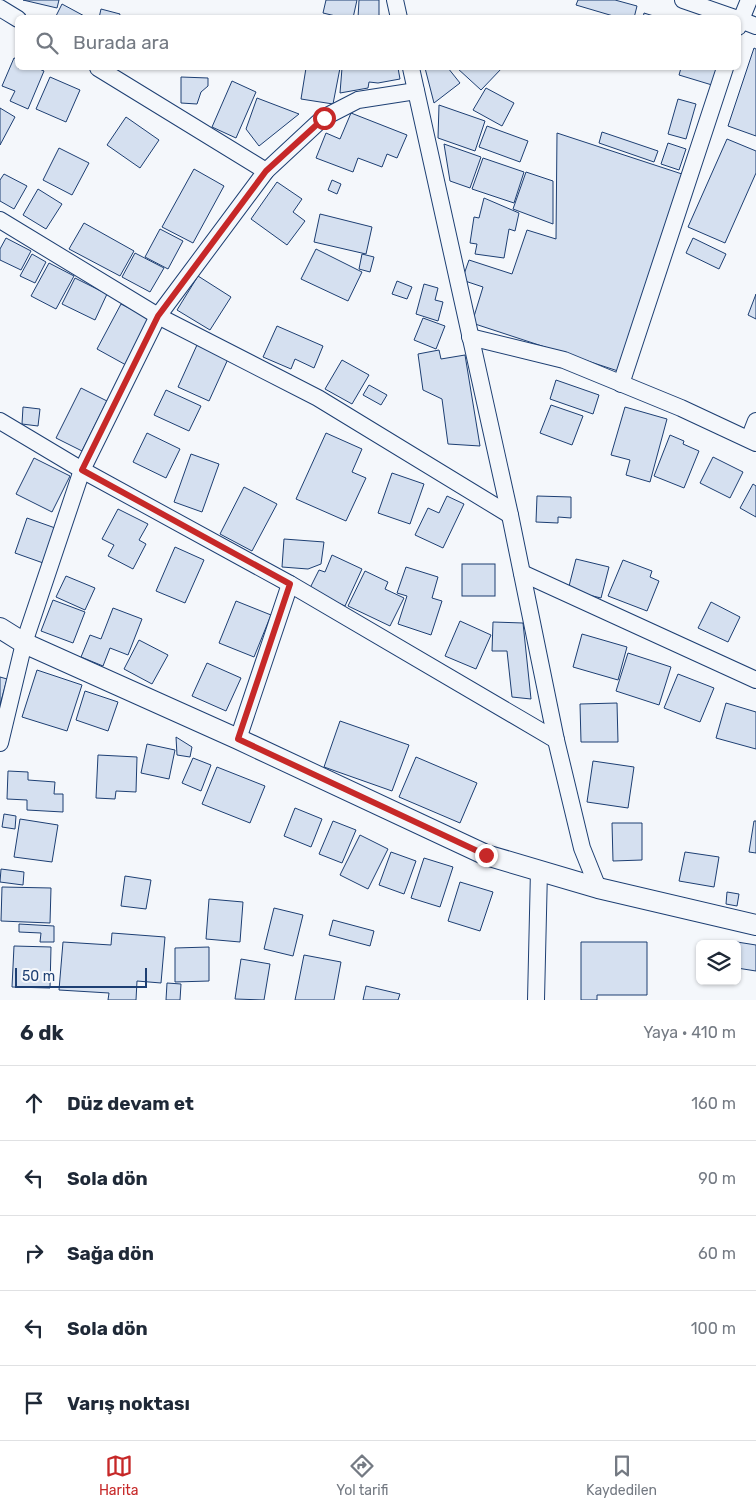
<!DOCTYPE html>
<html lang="tr">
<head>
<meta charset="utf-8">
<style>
  :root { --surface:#fff; --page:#f6f6f7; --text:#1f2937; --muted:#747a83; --line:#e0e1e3; --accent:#c62828 }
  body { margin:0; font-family:Rubik,sans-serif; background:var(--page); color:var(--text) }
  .controls { position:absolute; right:15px; bottom:15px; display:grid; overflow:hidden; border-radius:8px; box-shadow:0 1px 4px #0004 }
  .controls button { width:45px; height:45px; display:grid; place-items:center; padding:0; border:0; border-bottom:1px solid var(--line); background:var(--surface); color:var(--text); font:25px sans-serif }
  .scale { position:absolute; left:15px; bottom:12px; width:132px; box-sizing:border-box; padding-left:5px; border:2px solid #1d3f73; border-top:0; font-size:14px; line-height:18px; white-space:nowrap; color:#1d3f73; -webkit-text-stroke:4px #f4f7fb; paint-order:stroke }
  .stop { position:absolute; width:15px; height:15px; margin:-11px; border:4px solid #c62828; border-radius:50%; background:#fff }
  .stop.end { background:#c62828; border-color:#fff; box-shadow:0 1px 5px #0008 }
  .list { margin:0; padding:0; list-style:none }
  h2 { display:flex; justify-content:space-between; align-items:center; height:65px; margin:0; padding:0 20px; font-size:21px }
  h2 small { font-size:16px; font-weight:400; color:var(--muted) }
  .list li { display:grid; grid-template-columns:32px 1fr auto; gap:15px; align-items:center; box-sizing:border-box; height:75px; padding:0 20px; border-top:1px solid var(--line) }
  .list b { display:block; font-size:19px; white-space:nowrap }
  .list em { font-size:16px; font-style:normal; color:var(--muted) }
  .icon { flex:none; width:28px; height:28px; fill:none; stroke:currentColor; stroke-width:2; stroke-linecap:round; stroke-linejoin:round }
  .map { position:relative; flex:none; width:756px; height:1000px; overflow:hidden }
  .search { position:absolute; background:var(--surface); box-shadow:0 1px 4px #0004; left:15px; right:15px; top:15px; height:55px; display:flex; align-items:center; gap:12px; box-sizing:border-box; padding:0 18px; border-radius:8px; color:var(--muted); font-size:19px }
  .sheet { height:440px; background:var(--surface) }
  nav { display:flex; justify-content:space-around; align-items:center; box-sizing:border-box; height:70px; border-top:1px solid var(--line); background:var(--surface); font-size:14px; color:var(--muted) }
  nav a { display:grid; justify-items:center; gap:2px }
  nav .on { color:var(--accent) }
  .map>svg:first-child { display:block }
  .building { fill:#d5e0f0; stroke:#1d3f73 }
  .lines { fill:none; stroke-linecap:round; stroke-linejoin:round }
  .minor-casing { stroke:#1d3f73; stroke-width:18 }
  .tertiary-casing { stroke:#1d3f73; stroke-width:22 }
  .minor { stroke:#f4f7fb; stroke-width:16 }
  .tertiary { stroke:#f4f7fb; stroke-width:20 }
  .route { stroke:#c62828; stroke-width:6 }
</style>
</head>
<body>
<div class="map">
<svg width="756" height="1000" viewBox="0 0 756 1000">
  <rect width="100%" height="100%" fill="#f4f7fb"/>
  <g class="building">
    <path d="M23,0h36l-2,8z"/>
    <path d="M326,0h31l-4,18h-9l-21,-5z"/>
    <path d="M359,0h20v18h-21z"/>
    <path d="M578,0h37l22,6 -3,12h-14l-44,-13z"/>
    <path d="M62,4l26,14h-33z"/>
    <path d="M101,9l19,5 -1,4h-20z"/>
    <path d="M644,13l16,5h-17z"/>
    <path d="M754,48l2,1v87l-28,-10z"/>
    <path d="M14,58l4,1v9h19l7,3 -16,38 -18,-8 5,-10 -13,-5z"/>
    <path d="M306,68h34l-7,36 -32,-5z"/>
    <path d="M342,68h56l2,11 -22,4 -9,-1 -1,6 -28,5z"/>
    <path d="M425,68h23l12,15 -26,20z"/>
    <path d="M457,68h45l-21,22z"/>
    <path d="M681,68h36l-5,17 -33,-10z"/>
    <path d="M50,77l30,13 -14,32 -30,-13z"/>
    <path d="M181,77l27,1v8l-7,6 -4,12 -16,-1z"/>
    <path d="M232,81l24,11 -20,46 -24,-11z"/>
    <path d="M486,88l28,15 -12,23 -29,-16z"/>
    <path d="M257,98l42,16 -40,32 -13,-17z"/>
    <path d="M678,99l18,5 -10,35 -18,-5z"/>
    <path d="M439,105l46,16 -10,30 -37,-13z"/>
    <path d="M0,108l15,9 -15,28z"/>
    <path d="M351,113l56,22 -10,23 -10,-4 -5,13 -24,-9 -5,14 -37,-14 10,-25 14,6z"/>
    <path d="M126,117l33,23 -19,28 -33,-23z"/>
    <path d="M487,126l41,15 -8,21 -41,-15z"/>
    <path d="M602,132l56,19 -4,11 -55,-19z"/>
    <path d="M557,133l125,41 -64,197 -146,-48 11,-36 -21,-7 7,-20 43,14 15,-44 29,9z"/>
    <path d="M727,139l29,12v22l-31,70 -37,-16z"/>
    <path d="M668,143l18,6 -7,21 -18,-6z"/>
    <path d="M444,144l37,13 -11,31 -20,-7z"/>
    <path d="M59,148l30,15 -17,32 -29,-15z"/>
    <path d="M483,158l41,14 -10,31 -42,-14z"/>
    <path d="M194,169l30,17 -31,57 -31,-16z"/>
    <path d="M526,172l27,9v43l-40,-15z"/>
    <path d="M4,174l23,12 -13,23 -14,-8v-21z"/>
    <path d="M332,180l9,4 -4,10 -9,-4z"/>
    <path d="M277,182l25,17 -9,13 12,9 -18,24 -36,-26z"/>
    <path d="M38,189l24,15 -16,25 -23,-14z"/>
    <path d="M484,198l35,15 -4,18 -6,-2 -5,29 -29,-4 2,-10 -7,-1 4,-26 5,1z"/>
    <path d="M320,214l52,13 -6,27 -52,-12z"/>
    <path d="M84,223l50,28 -14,25 -51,-27z"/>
    <path d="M160,229l23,12 -15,28 -23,-12z"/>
    <path d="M6,238l25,13 -10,19 -21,-10v-11z"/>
    <path d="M693,238l33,16 -7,15 -33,-16z"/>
    <path d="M316,249l46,23 -14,29 -47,-22z"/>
    <path d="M135,253l29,15 -14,24 -28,-15z"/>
    <path d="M32,254l14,8 -11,21 -15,-7z"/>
    <path d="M362,254l12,3 -4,15 -11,-3z"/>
    <path d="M49,263l25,13 -18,33 -25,-13z"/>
    <path d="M198,276l33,21 -21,33 -33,-20z"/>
    <path d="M75,278l32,16 -12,26 -33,-16z"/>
    <path d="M397,281l15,6 -5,12 -15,-5z"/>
    <path d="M424,284l14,4 -3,12 8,2 -5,19 -22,-7z"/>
    <path d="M756,294v25l-8,-4z"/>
    <path d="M121,304l30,15 -25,46 -29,-16z"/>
    <path d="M423,318l22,8 -9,23 -22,-9z"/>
    <path d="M277,326l46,20 -9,22 -19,-9 -4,10 -28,-12z"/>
    <path d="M197,345l31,14 -19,42 -31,-14z"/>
    <path d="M439,350l2,9 24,-4 15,91 -32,-2 -6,-45 -19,-9 -5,-36z"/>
    <path d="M342,360l27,15 -17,29 -27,-15z"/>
    <path d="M556,380l43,15 -6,19 -43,-15z"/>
    <path d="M369,385l18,10 -6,10 -18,-10z"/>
    <path d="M81,388l26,13 -25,50 -26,-13z"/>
    <path d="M166,390l35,16 -12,25 -35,-16z"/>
    <path d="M551,405l32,11 -11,29 -32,-12z"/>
    <path d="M23,407l17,2 -2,17 -16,-2z"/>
    <path d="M625,407l42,12 -17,63 -24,-7 4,-15 -19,-5z"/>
    <path d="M147,433l33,16 -14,29 -33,-16z"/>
    <path d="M326,433l36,16 -10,23 14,6 -20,43 -50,-22z"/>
    <path d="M670,435l14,6 -1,3 16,7 -15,37 -30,-12z"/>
    <path d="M191,454l28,10 -17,48 -28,-10z"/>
    <path d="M713,457l30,15 -13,26 -30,-15z"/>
    <path d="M34,458l36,18 -18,36 -36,-18z"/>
    <path d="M392,473l32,11 -14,40 -32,-11z"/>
    <path d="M753,484l3,2v31l-16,-9z"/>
    <path d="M244,487l33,17 -25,47 -32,-17z"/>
    <path d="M447,496l17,8 -21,44 -28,-13 13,-27 11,5z"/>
    <path d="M537,496l34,1v21l-13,-1v6l-22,-1z"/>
    <path d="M118,509l30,15 -9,16 7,4 -13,25 -25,-13 6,-11 -12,-6z"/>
    <path d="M27,518l31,11 -12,35 -31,-11z"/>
    <path d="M284,539l40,3 -3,22 -13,5 -26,-2z"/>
    <path d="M175,547l29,13 -19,43 -29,-12z"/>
    <path d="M332,555l30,14 -17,37 -36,-16 10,-20 6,2z"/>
    <path d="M576,559l33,8 -8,31 -33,-8z"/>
    <path d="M623,560l29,11 -2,6 9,4 -12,30 -39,-15z"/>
    <rect x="462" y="564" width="33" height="32"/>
    <path d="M406,567l32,10 -6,21 10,3 -11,34 -33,-11 9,-28 -10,-3z"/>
    <path d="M365,571l23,11 -3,7 19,9 -14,28 -42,-20z"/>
    <path d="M66,576l29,12 -10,22 -29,-13z"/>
    <path d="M53,600l32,12 -12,31 -32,-12z"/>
    <path d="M236,601l35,14 -17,42 -35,-14z"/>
    <path d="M711,602l29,15 -12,25 -30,-14z"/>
    <path d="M113,608l29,11 -14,36 -18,-7 -7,18 -22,-9 9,-22 11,4z"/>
    <path d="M460,621l31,14 -15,34 -31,-13z"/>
    <path d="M493,622l30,1 8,76 -19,-2 -5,-46h-15z"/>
    <path d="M582,634l45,13 -9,33 -45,-13z"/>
    <path d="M139,640l29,15 -16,29 -28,-15z"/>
    <path d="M628,653l43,14 -12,38 -43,-14z"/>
    <path d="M207,663l34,15 -15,33 -34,-15z"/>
    <path d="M37,670l45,15 -15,46 -45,-14z"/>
    <path d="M678,674l36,14 -14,34 -36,-14z"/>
    <path d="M0,677l7,2 -7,26z"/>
    <path d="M85,691l33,11 -10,29 -32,-11z"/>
    <path d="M617,703l1,39h-37l-1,-38z"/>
    <path d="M726,703l30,9v37l-40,-11z"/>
    <path d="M340,721l69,24 -17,46 -68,-24z"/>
    <path d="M176,737l16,10 -2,10 -13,-2z"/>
    <path d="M147,744l28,6 -6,29 -28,-6z"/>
    <path d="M98,755l39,2 -1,35 -20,-1 -1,8 -19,-1z"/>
    <path d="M416,757l61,26 -17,40 -61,-26z"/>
    <path d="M193,758l18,7 -10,26 -19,-8z"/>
    <path d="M593,761l41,6 -6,41 -41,-6z"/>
    <path d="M217,767l48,19 -15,37 -48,-19z"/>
    <path d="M8,771l20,1v8l27,2 -1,12h9v18l-36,-2v-10l-20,-1z"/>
    <path d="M295,808l27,11 -11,28 -27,-11z"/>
    <path d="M4,814l12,2 -1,13 -13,-2z"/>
    <path d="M20,819l38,6 -6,37 -38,-5z"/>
    <path d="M333,821l23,9 -14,33 -23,-9z"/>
    <path d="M754,821h2v32l-7,-1z"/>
    <path d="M612,823h30v37l-29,1z"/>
    <path d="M360,835l28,14 -20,40 -28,-14z"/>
    <path d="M391,852l25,9 -12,33 -25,-9z"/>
    <path d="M685,852l34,5 -5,30 -35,-6z"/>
    <path d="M424,858l29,9 -13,40 -29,-9z"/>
    <path d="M1,869l23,3 -1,13 -23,-3z"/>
    <path d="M125,876l26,4 -5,29 -25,-3z"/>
    <path d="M460,882l33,10 -13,39 -32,-10z"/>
    <path d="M2,887l49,1 -1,35 -49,-2z"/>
    <path d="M727,892l12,2 -2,12 -11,-2z"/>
    <path d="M209,899l34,3 -3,40 -34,-3z"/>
    <path d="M274,908l29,7 -10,41 -29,-7z"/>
    <path d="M333,920l41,11 -4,15 -41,-11z"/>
    <path d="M19,924l35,2v16h-14l1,-9 -22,-1z"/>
    <path d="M112,933l53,4 -4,46 -24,-2 -1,19h-28l1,-7 -50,-3 4,-48 48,3z"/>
    <path d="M581,942h66v53h-50v5h-16z"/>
    <path d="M737,942l19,3v26l-19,-3z"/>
    <path d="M14,946l37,1 -1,41 -38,-1z"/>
    <path d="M209,947v34l-34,1v-34z"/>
    <path d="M304,955l37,7 -7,38h-39z"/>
    <path d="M241,959l29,5 -6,36 -29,-1z"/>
    <path d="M167,983l14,1 -1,16h-14z"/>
    <path d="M366,986l34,8 -2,6h-35z"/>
  </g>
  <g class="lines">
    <g class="minor-casing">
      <g id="minor">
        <path d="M395,0l4,18"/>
        <path d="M683,0l52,18"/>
        <path d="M0,8l18,11"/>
        <path d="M738,19l18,7"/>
        <path d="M738,27l11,-27"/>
        <path d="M98,68l168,103"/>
        <path d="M411,68l99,447 46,225 26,108 16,40"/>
        <path d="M0,220l158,96 160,82 192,117"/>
        <path d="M470,337l94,23 117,48 75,35"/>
        <path d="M621,384l104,-316"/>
        <path d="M0,421l82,49 208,114 266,156"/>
        <path d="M749,439l7,-18"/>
        <path d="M522,573l234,107"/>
        <path d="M238,739l52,-155"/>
        <path d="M0,743l24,-100 58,-173 76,-154 108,-145 57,-53 35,-18 58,-9"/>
        <path d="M536,1000l3,-130"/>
      </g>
    </g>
    <g class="tertiary-casing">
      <path id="tertiary" d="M0,628l24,15 214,96 248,116 112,33 158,37"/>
    </g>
    <use href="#minor" class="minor"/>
    <use href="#tertiary" class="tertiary"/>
  </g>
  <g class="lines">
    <path class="route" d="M324,118l-58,53 -108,145 -76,154 208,114 -52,155 248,116"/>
  </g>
</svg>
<div class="controls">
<button><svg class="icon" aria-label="layers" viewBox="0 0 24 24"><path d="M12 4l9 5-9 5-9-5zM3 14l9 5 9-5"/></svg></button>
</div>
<div class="scale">50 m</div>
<div class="stop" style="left:324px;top:118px"></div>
<div class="stop end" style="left:486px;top:855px"></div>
<div class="search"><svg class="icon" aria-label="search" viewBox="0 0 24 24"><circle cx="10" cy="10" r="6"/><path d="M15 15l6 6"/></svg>Burada ara</div>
</div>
<section class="sheet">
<h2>6 dk<small>Yaya · 410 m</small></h2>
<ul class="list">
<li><svg class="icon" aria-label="ahead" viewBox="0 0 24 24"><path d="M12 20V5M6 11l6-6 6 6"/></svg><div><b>Düz devam et</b></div><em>160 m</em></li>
<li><svg class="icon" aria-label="left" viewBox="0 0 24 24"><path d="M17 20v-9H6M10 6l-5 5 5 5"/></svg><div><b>Sola dön</b></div><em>90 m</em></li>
<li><svg class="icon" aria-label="right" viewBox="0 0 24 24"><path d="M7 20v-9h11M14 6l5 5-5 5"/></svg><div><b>Sağa dön</b></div><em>60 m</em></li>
<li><svg class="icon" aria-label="left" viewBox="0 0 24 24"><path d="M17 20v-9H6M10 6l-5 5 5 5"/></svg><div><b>Sola dön</b></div><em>100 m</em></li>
<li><svg class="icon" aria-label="arrive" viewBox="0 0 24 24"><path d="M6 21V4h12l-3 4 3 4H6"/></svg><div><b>Varış noktası</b></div></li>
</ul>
</section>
<nav>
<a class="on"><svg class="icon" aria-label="map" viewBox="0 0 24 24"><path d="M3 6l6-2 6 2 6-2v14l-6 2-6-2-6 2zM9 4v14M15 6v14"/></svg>Harita</a>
<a><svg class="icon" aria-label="directions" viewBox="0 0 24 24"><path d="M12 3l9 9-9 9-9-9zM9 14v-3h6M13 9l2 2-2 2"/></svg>Yol tarifi</a>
<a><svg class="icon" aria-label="saved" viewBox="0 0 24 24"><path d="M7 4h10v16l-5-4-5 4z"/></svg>Kaydedilen</a>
</nav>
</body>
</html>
